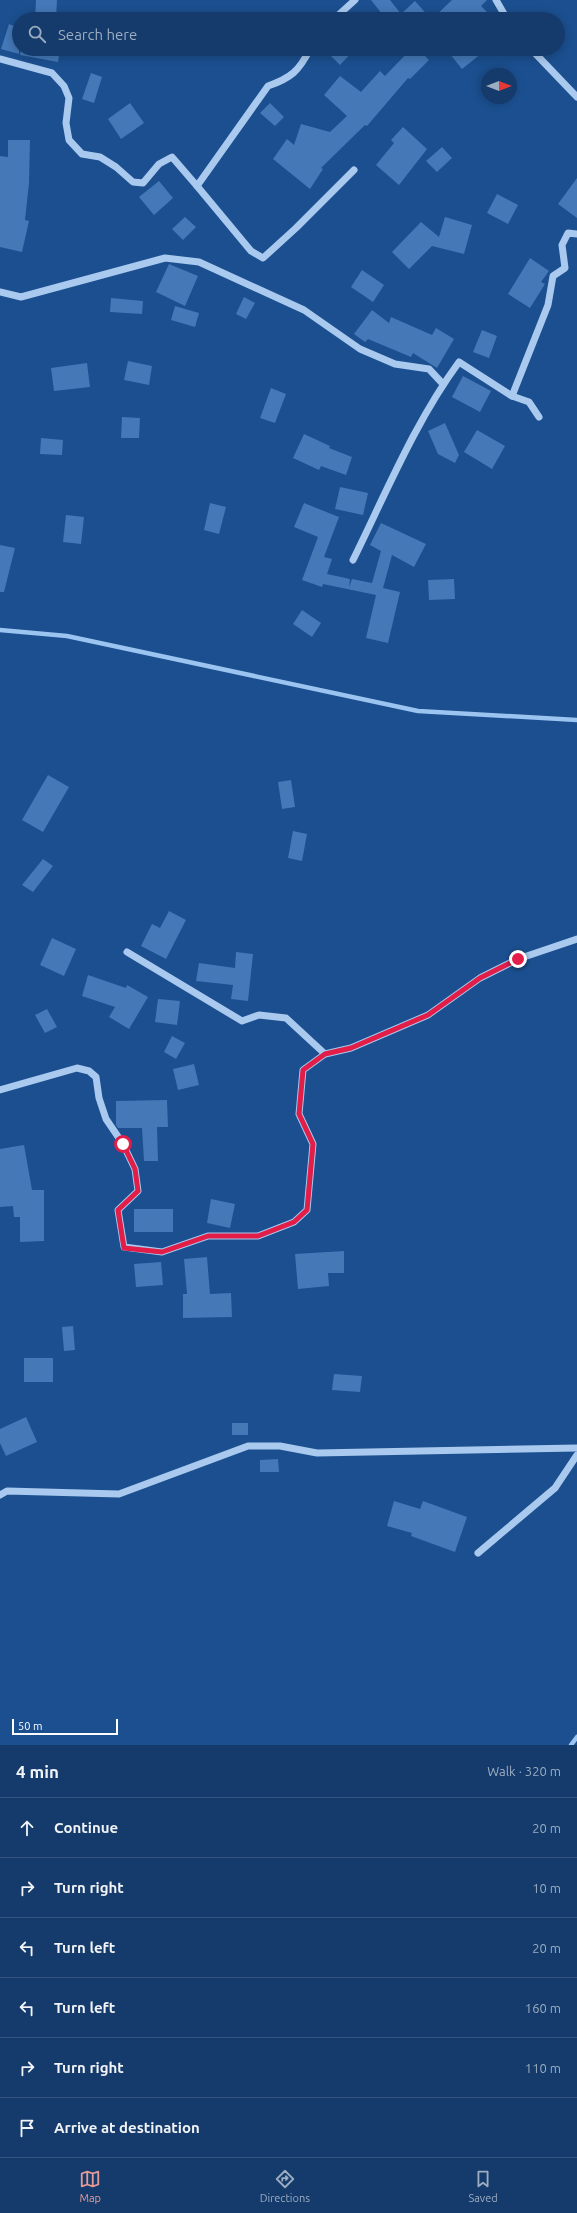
<!DOCTYPE html>
<html lang="en">
<head>
<meta charset="utf-8">
<style>
  :root { --surface:#143b6b; --page:#1d4271; --text:#f1f3f6; --muted:#9dadc1; --line:#33557e; --accent:#e69b98 }
  body { margin:0; font-family:Ubuntu,sans-serif; background:var(--page); color:var(--text) }
  .compass { position:absolute; left:481px; top:68px; width:36px; height:36px; border-radius:50%; background:var(--surface); box-shadow:0 2px 10px #0003; rotate:90deg }
  .scale { position:absolute; left:12px; bottom:10px; width:106px; box-sizing:border-box; padding-left:4px; border:2px solid #fff; border-top:0; font-size:11px; line-height:14px; white-space:nowrap; color:#fff; -webkit-text-stroke:3px #1b4f8f; paint-order:stroke }
  .stop { position:absolute; width:12px; height:12px; margin:-9px; border:3px solid #e11d48; border-radius:50%; background:#fff }
  .stop.end { background:#e11d48; border-color:#fff; box-shadow:0 1px 4px #0008 }
  .list { margin:0; padding:0; list-style:none }
  h2 { display:flex; justify-content:space-between; align-items:center; height:52px; margin:0; padding:0 16px; font-size:17px }
  h2 small { font-size:13px; font-weight:400; color:var(--muted) }
  .list li { display:grid; grid-template-columns:26px 1fr auto; gap:12px; align-items:center; box-sizing:border-box; height:60px; padding:0 16px; border-top:1px solid var(--line) }
  .list b { display:block; font-size:15px; white-space:nowrap }
  .list em { font-size:13px; font-style:normal; color:var(--muted) }
  .icon { flex:none; width:22px; height:22px; fill:none; stroke:currentColor; stroke-width:2; stroke-linecap:round; stroke-linejoin:round }
  .map { position:relative; flex:none; width:577px; height:1745px; overflow:hidden }
  .search { position:absolute; background:var(--surface); box-shadow:0 2px 10px #0003; left:12px; right:12px; top:12px; height:44px; display:flex; align-items:center; gap:10px; box-sizing:border-box; padding:0 14px; border-radius:22px; color:var(--muted); font-size:15px }
  .sheet { height:412px; background:var(--surface) }
  nav { display:flex; justify-content:space-around; align-items:center; box-sizing:border-box; height:56px; border-top:1px solid var(--line); background:var(--surface); font-size:11px; color:var(--muted) }
  nav a { display:grid; justify-items:center; gap:2px }
  nav .on { color:var(--accent) }
  .map>svg:first-child { display:block }
  .lines { fill:none; stroke-linecap:round; stroke-linejoin:round }
  .stream { stroke:#9cc4f0; stroke-width:4.5 }
  .building { fill:#4478b7 }
  .minor { stroke:#a9c9ee; stroke-width:7 }
  .route { stroke:#e11d48; stroke-width:5 }
</style>
</head>
<body>
<div class="map">
<svg width="577" height="1745" viewBox="0 0 577 1745">
  <rect width="100%" height="100%" fill="#1b4f8f"/>
  <g class="lines">
    <g class="stream">
      <path d="M0,630l67,6 351,75 159,9"/>
      <path d="M571,1745l6,-8"/>
    </g>
  </g>
  <g class="building">
    <path d="M36,0h21l-1,19h-21z"/>
    <path d="M371,0h19l11,14 14,-13 16,18h-45z"/>
    <path d="M452,0h35l-6,6 13,13h-62z"/>
    <path d="M9,24l10,4v26l-18,-5z"/>
    <path d="M21,49h39l-2,13 -38,-7z"/>
    <path d="M324,49h31l-15,16z"/>
    <path d="M411,49h7l11,11 -19,19 -2,-1 -41,48 -2,-1 -44,43 2,1 -13,20 -37,-30 14,-20 7,6 7,-21 29,8 17,-16 -23,-21 16,-19 21,16 19,-21 5,5z"/>
    <path d="M446,49h41l-25,20z"/>
    <path d="M91,73l11,4 -8,26 -12,-4z"/>
    <path d="M130,103l14,20 -23,16 -13,-20z"/>
    <path d="M270,103l14,14 -9,9 -15,-13z"/>
    <path d="M403,127l24,22 -28,36 -23,-20 18,-22 -3,-3z"/>
    <path d="M8,140h22l-1,43 -4,37 4,1 -7,31 -22,-5v-91l8,1z"/>
    <path d="M442,147l10,11 -15,14 -11,-11z"/>
    <path d="M577,178v40l-19,-14z"/>
    <path d="M159,181l14,17 -19,17 -15,-18z"/>
    <path d="M497,194l21,11 -10,19 -21,-11z"/>
    <path d="M185,217l11,10 -13,13 -11,-11z"/>
    <path d="M445,217l27,8 -8,29 -32,-8 -23,23 -17,-17 29,-30 18,15z"/>
    <path d="M530,258l19,13 -8,11 4,2 -15,24 -22,-14z"/>
    <path d="M169,264l29,12 -13,30 -29,-14z"/>
    <path d="M362,270l22,15 -11,17 -22,-15z"/>
    <path d="M244,297l11,6 -9,16 -10,-5z"/>
    <path d="M111,298l32,3 -1,13 -32,-2z"/>
    <path d="M175,306l24,7 -4,14 -24,-7z"/>
    <path d="M372,310l17,13 2,-6 41,18 4,-7 18,11 -17,29 -24,-15 -2,4 -43,-18 -3,3 -11,-8z"/>
    <path d="M482,330l15,6 -8,22 -16,-6z"/>
    <path d="M128,361l24,5 -3,19 -25,-5z"/>
    <path d="M87,363l3,24 -36,4 -3,-23z"/>
    <path d="M463,376l28,15 -11,21 -28,-15z"/>
    <path d="M271,388l15,6 -11,29 -15,-5z"/>
    <path d="M122,417l18,1 -1,20h-18z"/>
    <path d="M445,423l14,32 -4,8 -17,-9 -10,-23z"/>
    <path d="M477,430l28,16 -13,23 -28,-17z"/>
    <path d="M304,434l26,12 -1,2 23,9 -6,18 -25,-9 -2,4 -26,-12z"/>
    <path d="M41,438l22,2 -1,15 -22,-1z"/>
    <path d="M340,487l28,6 -5,22 -28,-6z"/>
    <path d="M210,503l16,4 -7,27 -15,-4z"/>
    <path d="M304,503l35,14 -15,40 8,2 -5,15 23,5 -1,8 3,-8 20,4 9,-32 -11,-6 11,-22 45,21 -12,23 -22,-12 -9,33 17,4 -12,51 -22,-5 10,-43 -53,-11 -1,3 -20,-7 16,-43 -24,-10z"/>
    <path d="M66,515l18,2 -3,27 -18,-2z"/>
    <path d="M0,545l15,3 -11,44h-4z"/>
    <path d="M454,579l1,20 -26,1 -1,-20z"/>
    <path d="M302,610l19,13 -9,14 -19,-13z"/>
    <path d="M48,775l21,12 -26,45 -21,-12z"/>
    <path d="M291,780l4,27 -13,2 -4,-27z"/>
    <path d="M293,831l14,3 -5,27 -14,-3z"/>
    <path d="M43,859l10,7 -20,26 -11,-7z"/>
    <path d="M169,911l17,9 -20,39 -25,-13 11,-22 8,4z"/>
    <path d="M52,938l24,11 -12,27 -24,-11z"/>
    <path d="M236,952l17,2 -5,47 -17,-2 2,-14 -37,-4 3,-18 36,5z"/>
    <path d="M88,975l38,13 1,-3 21,12 -19,32 -20,-12 6,-10 -33,-11z"/>
    <path d="M158,999l22,2 -3,24 -22,-3z"/>
    <path d="M47,1009l10,18 -12,6 -10,-18z"/>
    <path d="M172,1036l13,7 -9,16 -12,-7z"/>
    <path d="M194,1064l5,21 -21,5 -5,-21z"/>
    <path d="M167,1100l1,27h-11l1,34h-14l-2,-33h-24l-2,-3v-24z"/>
    <path d="M24,1145l8,45h12v51l-24,1v-25h-6l-1,-11 -13,1v-58z"/>
    <path d="M211,1199l24,5 -5,24 -23,-5z"/>
    <rect x="134" y="1209" width="39" height="23"/>
    <path d="M344,1251v22h-16l1,13 -31,3 -3,-35z"/>
    <path d="M207,1257l3,37 21,-1 1,24 -49,1v-24h4l-3,-35z"/>
    <path d="M161,1262l2,23 -27,2 -2,-23z"/>
    <path d="M73,1326l2,24 -11,1 -2,-24z"/>
    <rect x="24" y="1358" width="29" height="24"/>
    <path d="M334,1374l28,2 -2,16 -28,-2z"/>
    <path d="M26,1417l11,25 -31,14 -6,-13v-14z"/>
    <rect x="232" y="1423" width="16" height="12"/>
    <path d="M278,1459l1,13h-19v-12z"/>
    <path d="M394,1501l26,8 3,-8 44,16 -12,35 -44,-16 1,-3 -25,-7z"/>
  </g>
  <g class="lines">
    <g class="minor">
      <path d="M496,0l11,19"/>
      <path d="M334,19l21,-19"/>
      <path d="M531,49l46,48"/>
      <path d="M0,59l52,14 12,13 5,12 -3,25 3,17 13,14 18,3 16,10 17,15 10,1 16,-19 13,-7 25,29 71,-100c23,-8 31,-15 42,-37"/>
      <path d="M197,186l54,65 12,7 33,-30 58,-58"/>
      <path d="M0,292l21,5 144,-39 34,4 105,48 56,39 35,15 34,5 14,15"/>
      <path d="M539,417l-10,-15 -17,-6 36,-91 5,-29 12,-8 -3,-23 6,-12 9,1"/>
      <path d="M353,560c33,-67 62,-138 106,-198l53,34"/>
      <path d="M127,952l115,69 17,-6 27,3 39,36"/>
      <path d="M0,1090l77,-22 12,3 7,6 3,21 7,21 17,25 12,25 3,22 -20,19 6,37 38,5 46,-16h50l36,-14 13,-12 6,-66 -14,-30 4,-44 22,-16 26,-6 77,-33 52,-37 38,-19 59,-20"/>
      <path d="M0,1495l7,-4 112,3 129,-48h32l37,7 260,-5"/>
      <path d="M478,1553l77,-65 22,-33"/>
    </g>
  </g>
  <g class="lines">
    <path class="route" d="M123,1144l12,25 3,22 -20,19 6,38 38,4 46,-16h50l36,-14 13,-12 6,-66 -14,-30 4,-44 22,-16 26,-6 77,-33 52,-37 38,-19"/>
  </g>
</svg>
<svg class="compass" viewBox="-18 -18 36 36"><path d="M0-13l5 13h-10z" fill="#e53935"/><path d="M0 13l5-13h-10z" fill="#9dadc1"/></svg>
<div class="scale">50 m</div>
<div class="stop" style="left:123px;top:1144px"></div>
<div class="stop end" style="left:518px;top:959px"></div>
<div class="search"><svg class="icon" aria-label="search" viewBox="0 0 24 24"><circle cx="10" cy="10" r="6"/><path d="M15 15l6 6"/></svg>Search here</div>
</div>
<section class="sheet">
<h2>4 min<small>Walk · 320 m</small></h2>
<ul class="list">
<li><svg class="icon" aria-label="ahead" viewBox="0 0 24 24"><path d="M12 20V5M6 11l6-6 6 6"/></svg><div><b>Continue</b></div><em>20 m</em></li>
<li><svg class="icon" aria-label="right" viewBox="0 0 24 24"><path d="M7 20v-9h11M14 6l5 5-5 5"/></svg><div><b>Turn right</b></div><em>10 m</em></li>
<li><svg class="icon" aria-label="left" viewBox="0 0 24 24"><path d="M17 20v-9H6M10 6l-5 5 5 5"/></svg><div><b>Turn left</b></div><em>20 m</em></li>
<li><svg class="icon" aria-label="left" viewBox="0 0 24 24"><path d="M17 20v-9H6M10 6l-5 5 5 5"/></svg><div><b>Turn left</b></div><em>160 m</em></li>
<li><svg class="icon" aria-label="right" viewBox="0 0 24 24"><path d="M7 20v-9h11M14 6l5 5-5 5"/></svg><div><b>Turn right</b></div><em>110 m</em></li>
<li><svg class="icon" aria-label="arrive" viewBox="0 0 24 24"><path d="M6 21V4h12l-3 4 3 4H6"/></svg><div><b>Arrive at destination</b></div></li>
</ul>
</section>
<nav>
<a class="on"><svg class="icon" aria-label="map" viewBox="0 0 24 24"><path d="M3 6l6-2 6 2 6-2v14l-6 2-6-2-6 2zM9 4v14M15 6v14"/></svg>Map</a>
<a><svg class="icon" aria-label="directions" viewBox="0 0 24 24"><path d="M12 3l9 9-9 9-9-9zM9 14v-3h6M13 9l2 2-2 2"/></svg>Directions</a>
<a><svg class="icon" aria-label="saved" viewBox="0 0 24 24"><path d="M7 4h10v16l-5-4-5 4z"/></svg>Saved</a>
</nav>
</body>
</html>
